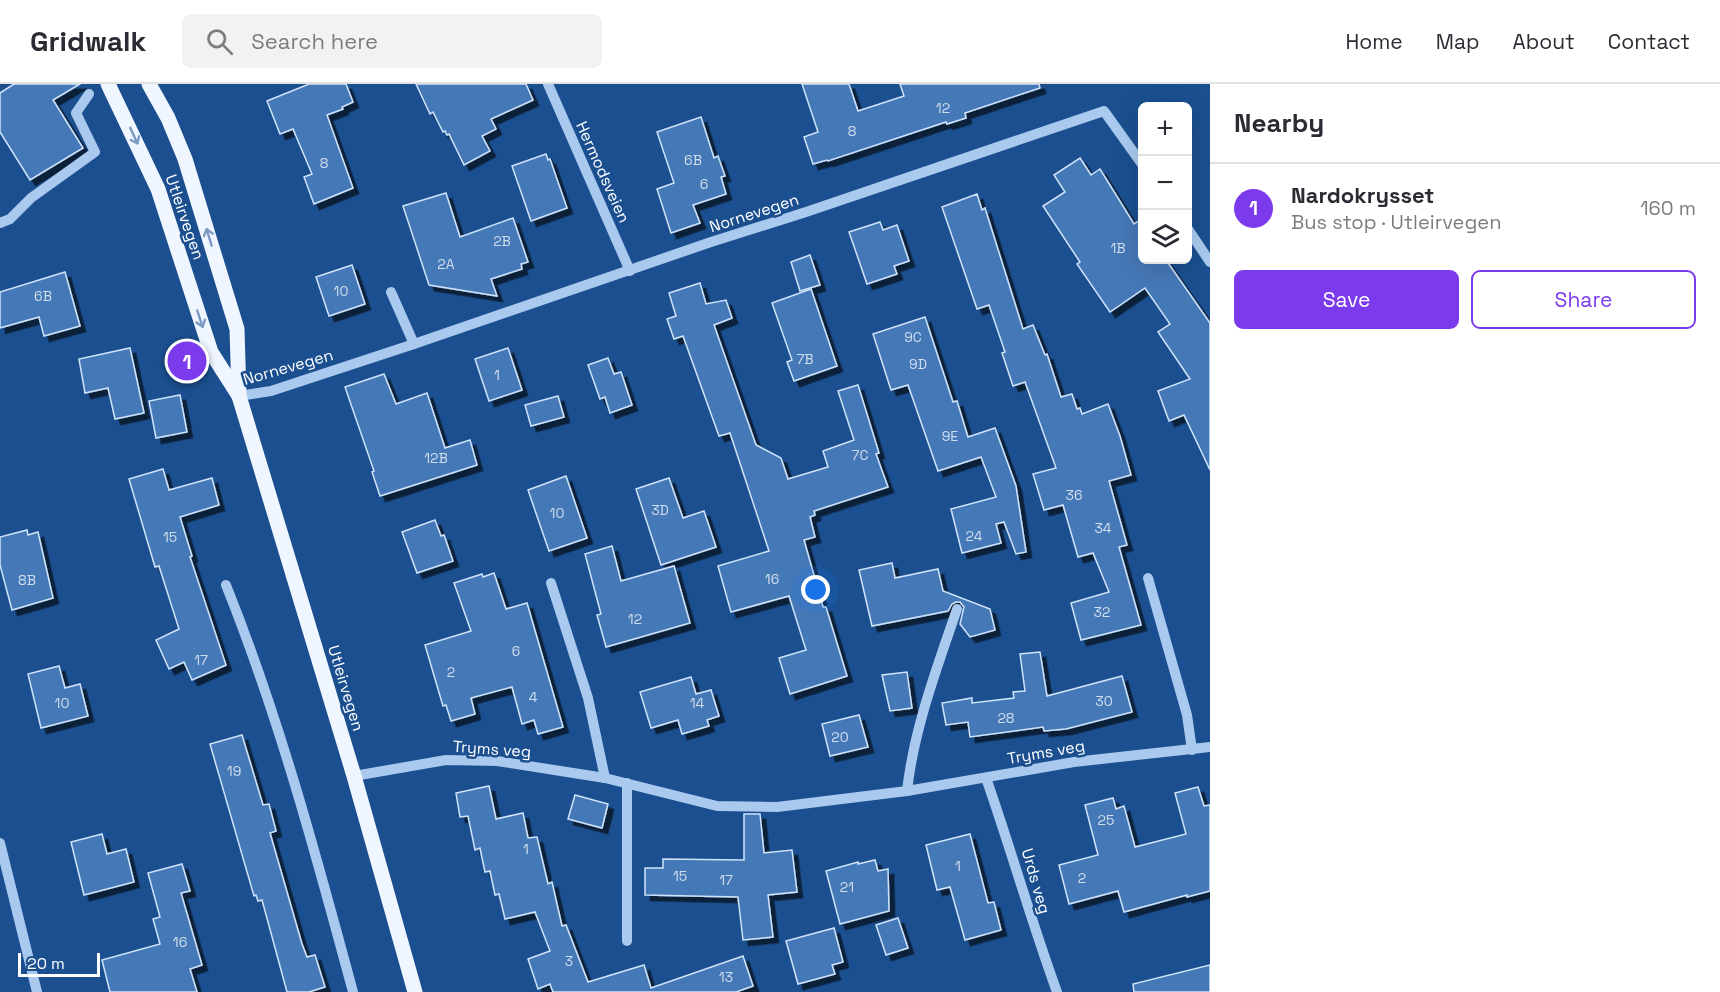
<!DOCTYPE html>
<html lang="en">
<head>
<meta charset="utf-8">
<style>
  :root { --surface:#fff; --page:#f2f2f3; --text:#2b2b33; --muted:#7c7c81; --line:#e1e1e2; --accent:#7c3aed }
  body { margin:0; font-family:"Space Grotesk",sans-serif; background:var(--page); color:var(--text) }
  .controls { position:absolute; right:18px; top:18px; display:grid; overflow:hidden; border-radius:9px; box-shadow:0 6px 24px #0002 }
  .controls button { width:54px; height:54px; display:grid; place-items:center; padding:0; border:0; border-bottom:2px solid var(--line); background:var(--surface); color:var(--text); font:30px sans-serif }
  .scale { position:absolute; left:18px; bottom:15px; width:82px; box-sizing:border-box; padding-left:6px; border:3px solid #fff; border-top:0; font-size:16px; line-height:21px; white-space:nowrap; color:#fff; -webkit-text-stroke:4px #1b4f8f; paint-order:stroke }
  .you { position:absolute; left:816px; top:506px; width:21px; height:21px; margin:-15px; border:4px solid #fff; border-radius:50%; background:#1a73e8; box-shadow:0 0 0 9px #1a73e833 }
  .badge { display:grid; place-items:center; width:39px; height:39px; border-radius:50%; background:var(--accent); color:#fff; font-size:20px; font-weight:700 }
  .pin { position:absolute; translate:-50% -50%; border:3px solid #fff; box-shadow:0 2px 6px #0006 }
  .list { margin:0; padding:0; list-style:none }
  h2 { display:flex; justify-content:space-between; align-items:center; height:78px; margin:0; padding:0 24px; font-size:26px }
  h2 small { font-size:20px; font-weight:400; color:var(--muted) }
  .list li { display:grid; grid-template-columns:39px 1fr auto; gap:18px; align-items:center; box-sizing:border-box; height:90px; padding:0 24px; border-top:2px solid var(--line) }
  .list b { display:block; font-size:22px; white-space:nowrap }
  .list p { margin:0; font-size:20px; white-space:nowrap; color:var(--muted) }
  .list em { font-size:20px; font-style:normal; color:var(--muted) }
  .actions { display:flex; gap:12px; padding:18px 24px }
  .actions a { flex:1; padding:14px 0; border:2px solid var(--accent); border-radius:9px; text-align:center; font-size:21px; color:var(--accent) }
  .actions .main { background:var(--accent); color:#fff }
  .icon { flex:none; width:33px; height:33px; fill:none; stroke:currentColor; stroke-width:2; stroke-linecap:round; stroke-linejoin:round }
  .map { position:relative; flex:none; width:1210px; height:908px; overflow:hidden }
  header { display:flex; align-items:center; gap:36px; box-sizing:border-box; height:84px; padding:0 30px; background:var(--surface); border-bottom:2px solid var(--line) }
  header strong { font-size:28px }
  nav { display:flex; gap:33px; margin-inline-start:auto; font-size:21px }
  .search { width:420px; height:54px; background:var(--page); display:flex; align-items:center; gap:15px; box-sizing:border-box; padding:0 21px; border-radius:9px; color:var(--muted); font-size:22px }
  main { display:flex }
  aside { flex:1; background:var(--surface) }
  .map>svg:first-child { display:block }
  .building { fill:#4478b7; stroke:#cfe3fa; stroke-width:1.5; filter:url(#shadow) }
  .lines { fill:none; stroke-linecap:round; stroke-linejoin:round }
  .minor { stroke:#a9c9ee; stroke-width:10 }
  .major { stroke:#f0f6ff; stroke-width:15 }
  .oneway { stroke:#7b9ac1 }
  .labels { text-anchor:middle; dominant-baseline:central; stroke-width:5; stroke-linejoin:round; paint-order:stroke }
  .number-label { font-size:14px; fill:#d0dded }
  .street-label { font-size:16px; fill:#fff; stroke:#1b4f8f }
</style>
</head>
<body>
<header>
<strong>Gridwalk</strong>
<div class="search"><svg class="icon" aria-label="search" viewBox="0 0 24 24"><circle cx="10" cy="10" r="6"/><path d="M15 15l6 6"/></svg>Search here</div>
<nav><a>Home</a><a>Map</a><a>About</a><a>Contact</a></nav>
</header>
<main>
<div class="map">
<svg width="1210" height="908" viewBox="0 0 1210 908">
  <defs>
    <filter id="shadow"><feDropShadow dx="5.5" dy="5.5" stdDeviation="0" flood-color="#0009"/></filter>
  </defs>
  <rect width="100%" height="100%" fill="#1b4f8f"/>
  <g class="building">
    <path d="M14,0h66l-27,16 30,48 -53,32 -30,-48v-39z"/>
    <path d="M309,0h37l7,18 -11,5 1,2 -16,6 26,73 -39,16 -10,-27 8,-3 -19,-45 -13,5 -13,-33z"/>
    <path d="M416,0h110l7,16 -42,19 5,10 -14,7 8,15 -26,14 -15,-31 -2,1 -2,-4 -2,1 -10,-20 -3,2z"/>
    <path d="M802,0h47l9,27 46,-15 -4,-12h139l1,4 -75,25 1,5 -19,6 -1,-2 -118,39 -1,-1 -14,4 -9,-27 14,-5z"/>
    <path d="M701,33l13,41 4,-2 7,20 -4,1 5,17 -33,11 7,18 -29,10 -14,-44 17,-6 -17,-51z"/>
    <path d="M546,70l2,6 2,-1 17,49 -36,13 -19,-55z"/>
    <path d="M1080,74l11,17 9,-6 34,55 9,-6v42h23l44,63v147l-26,-55 -15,6 -11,-30 32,-12 -32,-47 12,-8 -25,-36 -35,24 -33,-48 3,-2 -37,-56 22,-14 -11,-17z"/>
    <path d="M446,109l14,44 53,-19 15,44 -7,2 1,5 -31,10 6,17 -68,-11 -26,-79z"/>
    <path d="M977,110l5,16 3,-2 38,121 10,-4 12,30 2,-1 14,43 11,-3 5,15 3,-1 2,6 26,-10 12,32 11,39 -22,6 18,64 -8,2 22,78 -60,15 -10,-37 38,-11 -16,-39 -15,4 -15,-52 -19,5 -11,-36 23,-6 -31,-86 -12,4 -11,-33 3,-1 -16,-47 -12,4 -35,-102z"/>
    <path d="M880,138l3,8 14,-5 12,36 -15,5 3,8 -30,10 -18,-52z"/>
    <path d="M810,171l10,30 -20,6 -9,-29z"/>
    <path d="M352,181l13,39 -36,12 -13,-39z"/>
    <path d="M65,188l15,54 -36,10 -5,-19 -39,11v-36z"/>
    <path d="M700,199l6,21 20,-4 6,18 -18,7 42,120 25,13 7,21 40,-12 -5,-16 31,-11 -16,-49 20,-6 21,68 -3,1 12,33 -74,24 1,4 -5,2 5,20 -11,3 19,67h3l21,69 -57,18 -11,-36 27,-8 -17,-54 -58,16 -13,-46 51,-15 -39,-118 -11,3 -36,-100 -9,3 -7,-20 9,-3 -7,-23z"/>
    <path d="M811,205l26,77 -43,15 -7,-19 5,-2 -20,-57z"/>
    <path d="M925,233l28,85 4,-1 11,36 27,-9 21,58 10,66 -10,2 -12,-32 -8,2 5,19 -39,10 -11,-44 45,-12 -15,-40 -43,14 -30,-86 -17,5 -18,-56z"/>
    <path d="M130,264l14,65 -29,6 -7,-31 -23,5 -6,-34z"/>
    <path d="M508,264l14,42 -33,11 -14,-42z"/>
    <path d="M608,274l6,16 7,-2 11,33 -22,8 -5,-16 -5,2 -12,-34z"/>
    <path d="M384,290l12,30 31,-11 18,55 25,-8 7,25 -97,31 -8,-24 2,-1 -29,-84z"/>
    <path d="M180,311l7,37 -31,6 -7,-37z"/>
    <path d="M558,312l6,21 -33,9 -6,-21z"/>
    <path d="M163,385l6,21 43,-12 7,27 -39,12 12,39 -2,1 36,108 -34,15 -8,-18 -15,7 -13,-29 23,-11 -20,-63 -4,1 -26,-88z"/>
    <path d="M566,392l21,62 -38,13 -21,-61z"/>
    <path d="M669,394l14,40 21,-7 12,36 -55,18 -25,-76z"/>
    <path d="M435,436l6,16 3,-1 9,26 -36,12 -15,-41z"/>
    <path d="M27,446l1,5 10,-3 15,66 -41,12 -12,-45v-28z"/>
    <path d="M612,462l9,35 53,-15 16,57 -84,24 -9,-32 4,-1 -16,-60z"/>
    <path d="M892,479l3,15 43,-9 5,22 47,18 5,21 -25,7 -10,-13 4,-17 -4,-5h-4l-4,2 -4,7 -76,15 -13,-56z"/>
    <path d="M494,489l12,36 21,-6 36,124 -25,7 -4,-14 -12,4 -10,-37 -41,11 4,16 -24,7 -5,-16 -3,1 -18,-61 46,-14 -17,-48 28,-9 1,3z"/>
    <path d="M1040,568l7,44 75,-20 10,36 -66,17 -22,2 -1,-4 -73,10 -2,-15 -22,3 -4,-22 30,-5v5l42,-5 -1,-6 12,-1 -5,-37z"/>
    <path d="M59,582l6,22 15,-4 8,32 -47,12 -13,-54z"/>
    <path d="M907,588l5,36 -22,3 -8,-36z"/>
    <path d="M691,593l5,17 15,-4 8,26 -12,4 2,6 -27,8 -4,-14 -27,8 -11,-36z"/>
    <path d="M859,631l9,32 -38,9 -8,-32z"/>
    <path d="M242,651l21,70 6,-1 7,27 -6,2 32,111 5,13 8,-2 10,32 -16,5h-22l-25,-92 -4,1 -2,-6 -2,1 -44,-152z"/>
    <path d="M489,702l7,33 27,-6 5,25 9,-1 11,47 4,-2 10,44 4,-1 22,57 56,-17 7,23 92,-32 10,30 -17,6h-183l-3,-8 -12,5 -10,-30 22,-8 -15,-39 -30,7 -6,-25 -4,1 -5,-24 -5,1 -5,-24 -5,2 -7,-34 -8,1 -4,-24z"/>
    <path d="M1198,703l6,19 6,-1v86l-23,6v-2l-63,17 -6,-21 -49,13 -10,-39 39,-10 -13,-50 28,-7 3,11 8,-3 11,41 51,-13 -11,-41z"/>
    <path d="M575,711l33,9 -6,24 -34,-9z"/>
    <path d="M744,730h16l4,39 28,-3 5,42 -29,3 5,42 -30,3 -5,-43 -93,-2v-27h18v-9l81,1z"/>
    <path d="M102,750l5,20 19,-5 8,33 -50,13 -13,-53z"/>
    <path d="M970,750l18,69 6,-1 7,28 -36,10 -15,-53 -13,3 -11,-45z"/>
    <path d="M875,776l3,11 10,-2 1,42 -49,13 -14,-53 32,-9v2z"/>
    <path d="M182,780l8,27 -9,2 21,72 -12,4 7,23h-87l-8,-32 58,-16 -7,-25 7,-2 -12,-44z"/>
    <path d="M898,834l10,30 -22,7 -10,-30z"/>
    <path d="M834,844l9,34 -11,3 3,9 -37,10 -12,-43z"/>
    <path d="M1210,881v27h-76l-1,-8z"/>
  </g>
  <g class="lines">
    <g class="minor">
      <path d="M548,0l82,187"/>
      <path d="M0,139l10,-4 21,-21 64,-46 -19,-39 13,-19"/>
      <path d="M1188,145l22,33"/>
      <path d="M391,208l23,52"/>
      <path d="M239,312l32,-5 143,-47 297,-102 95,-30 298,-101 38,53"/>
      <path d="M1148,494l39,137 5,35"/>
      <path d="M551,499l37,115 17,80"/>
      <path d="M226,501c53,132 90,270 127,407"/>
      <path d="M354,692l92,-16 51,1 108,17 112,28 60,1 130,-16 167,-29 136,-15"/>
      <path d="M986,694c25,71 45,143 71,214"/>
      <path d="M627,699v158"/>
      <path d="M907,707c7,-63 30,-123 50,-182"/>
      <path d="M0,759l37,149"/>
    </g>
    <g class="major">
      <path d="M108,0l50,105 53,163 28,44"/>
      <path d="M149,0l19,34 17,41 52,170 2,67 115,380 61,216"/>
    </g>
  </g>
  <defs><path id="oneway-shaft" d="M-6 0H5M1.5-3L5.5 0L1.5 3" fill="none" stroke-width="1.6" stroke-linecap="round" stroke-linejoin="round" transform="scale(1.5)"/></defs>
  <g class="oneway">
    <use href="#oneway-shaft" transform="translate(134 52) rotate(65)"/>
    <use href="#oneway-shaft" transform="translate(209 153) rotate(-107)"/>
    <use href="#oneway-shaft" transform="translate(200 235) rotate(72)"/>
  </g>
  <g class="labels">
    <g class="number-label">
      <text x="943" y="24">12</text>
      <text x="852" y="47">8</text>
      <text x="693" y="76">6B</text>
      <text x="324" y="79">8</text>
      <text x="704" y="100">6</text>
      <text x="502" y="157">2B</text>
      <text x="1118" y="164">1B</text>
      <text x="446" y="180">2A</text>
      <text x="341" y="207">10</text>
      <text x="43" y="212">6B</text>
      <text x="913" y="253">9C</text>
      <text x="805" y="275">7B</text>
      <text x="918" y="280">9D</text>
      <text x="497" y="291">1</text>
      <text x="950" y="352">9E</text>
      <text x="860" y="371">7C</text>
      <text x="436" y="374">12B</text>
      <text x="1074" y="411">36</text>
      <text x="660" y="426">3D</text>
      <text x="557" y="429">10</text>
      <text x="1103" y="444">34</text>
      <text x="974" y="452">24</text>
      <text x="170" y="453">15</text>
      <text x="772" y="495">16</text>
      <text x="27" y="496">8B</text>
      <text x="1102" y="528">32</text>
      <text x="635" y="535">12</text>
      <text x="516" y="567">6</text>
      <text x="201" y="576">17</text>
      <text x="451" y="588">2</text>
      <text x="533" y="613">4</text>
      <text x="1104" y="617">30</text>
      <text x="62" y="619">10</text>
      <text x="697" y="619">14</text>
      <text x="1006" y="634">28</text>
      <text x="840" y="653">20</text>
      <text x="234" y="687">19</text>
      <text x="1106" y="736">25</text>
      <text x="526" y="765">1</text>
      <text x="958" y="782">1</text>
      <text x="680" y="792">15</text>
      <text x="1082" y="794">2</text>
      <text x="726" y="796">17</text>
      <text x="847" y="803">21</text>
      <text x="180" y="858">16</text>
      <text x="569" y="877">3</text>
      <text x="726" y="893">13</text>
    </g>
    <g class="street-label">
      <text transform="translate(603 88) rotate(66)">Hermodsveien</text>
      <text transform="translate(754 129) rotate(-18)">Nornevegen</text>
      <text transform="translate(185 133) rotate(71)">Utleirvegen</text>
      <text transform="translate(288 283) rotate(-16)">Nornevegen</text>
      <text transform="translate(346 604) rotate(73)">Utleirvegen</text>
      <text transform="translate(492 665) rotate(4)">Tryms veg</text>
      <text transform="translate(1046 668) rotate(-10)">Tryms veg</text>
      <text transform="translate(1036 797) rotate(74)">Urds veg</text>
    </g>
  </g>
</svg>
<div class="controls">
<button>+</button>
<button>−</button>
<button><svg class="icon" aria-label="layers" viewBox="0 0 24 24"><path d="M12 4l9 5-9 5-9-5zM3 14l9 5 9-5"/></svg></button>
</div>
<div class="scale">20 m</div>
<div class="you"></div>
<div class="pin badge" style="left:187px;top:277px">1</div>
</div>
<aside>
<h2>Nearby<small></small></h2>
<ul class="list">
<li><span class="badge">1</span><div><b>Nardokrysset</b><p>Bus stop · Utleirvegen</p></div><em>160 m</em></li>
</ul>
<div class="actions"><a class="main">Save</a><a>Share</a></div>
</aside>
</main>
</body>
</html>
